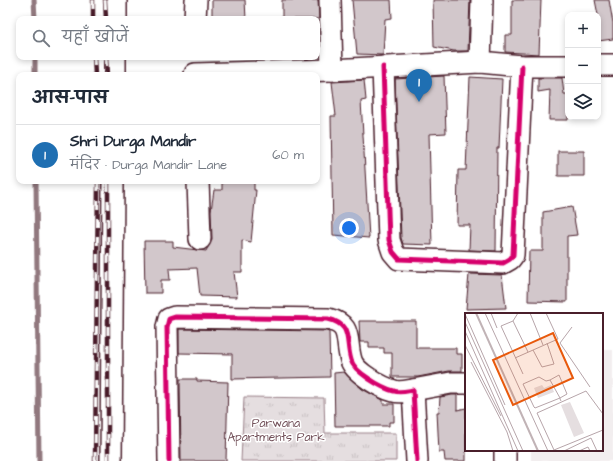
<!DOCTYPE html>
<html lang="hi">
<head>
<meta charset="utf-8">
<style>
  :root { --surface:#fff; --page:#f6f6f7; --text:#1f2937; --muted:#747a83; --line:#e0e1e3; --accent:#1f6fb2 }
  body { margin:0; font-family:"Architects Daughter","Playpen Sans Deva",sans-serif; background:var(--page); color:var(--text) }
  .controls { position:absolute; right:12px; top:12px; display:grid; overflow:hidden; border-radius:8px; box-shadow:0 2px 6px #0003 }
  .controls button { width:36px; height:36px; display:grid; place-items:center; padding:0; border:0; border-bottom:1px solid var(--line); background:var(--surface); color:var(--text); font:20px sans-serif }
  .you { position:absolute; left:349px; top:228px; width:14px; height:14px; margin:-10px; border:3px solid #fff; border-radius:50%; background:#1a73e8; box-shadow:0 0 0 6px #1a73e833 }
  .badge { display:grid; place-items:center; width:26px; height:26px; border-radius:50%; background:var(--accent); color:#fff; font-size:13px; font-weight:700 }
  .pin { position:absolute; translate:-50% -33px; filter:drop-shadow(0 1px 2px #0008) }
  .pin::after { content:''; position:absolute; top:21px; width:14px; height:12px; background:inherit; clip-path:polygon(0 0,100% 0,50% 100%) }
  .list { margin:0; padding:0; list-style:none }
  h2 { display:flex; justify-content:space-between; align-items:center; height:52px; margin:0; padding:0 16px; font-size:17px }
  h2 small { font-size:13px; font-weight:400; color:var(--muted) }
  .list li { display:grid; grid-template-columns:26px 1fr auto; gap:12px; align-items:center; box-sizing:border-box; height:60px; padding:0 16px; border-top:1px solid var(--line) }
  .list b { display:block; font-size:15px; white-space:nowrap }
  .list p { margin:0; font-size:13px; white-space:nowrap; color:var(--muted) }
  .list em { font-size:13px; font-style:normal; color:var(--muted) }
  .icon { flex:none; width:22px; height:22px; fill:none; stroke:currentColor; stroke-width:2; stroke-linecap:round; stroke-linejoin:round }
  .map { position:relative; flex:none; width:613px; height:461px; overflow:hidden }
  .search { position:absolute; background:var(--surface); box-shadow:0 2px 6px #0003; left:16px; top:16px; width:304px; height:44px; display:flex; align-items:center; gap:10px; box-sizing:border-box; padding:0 14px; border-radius:8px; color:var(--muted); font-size:15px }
  .panel { position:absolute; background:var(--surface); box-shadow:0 2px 6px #0003; left:16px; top:72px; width:304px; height:112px; border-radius:8px }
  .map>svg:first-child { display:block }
  .built { fill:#f2eeef }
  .grass { fill:url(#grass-tufts); stroke:#987e86 }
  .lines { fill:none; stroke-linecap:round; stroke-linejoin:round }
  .stream { stroke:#91787e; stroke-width:5 }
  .building { fill:#d2c7cb; stroke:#4a1f2b }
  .minor-casing { stroke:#4a1f2b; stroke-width:24 }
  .minor { stroke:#fff; stroke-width:21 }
  .rail-casing { stroke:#4a1f2b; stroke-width:4.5 }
  .rail { stroke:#fff; stroke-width:3; stroke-dasharray:9; stroke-linecap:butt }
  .cycleway-casing { stroke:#fff; stroke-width:8 }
  .cycleway { stroke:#d6006c; stroke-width:5 }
  .labels { text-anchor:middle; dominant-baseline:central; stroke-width:3; stroke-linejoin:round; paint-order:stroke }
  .park-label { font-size:12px; fill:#714f58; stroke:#fff }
  .inset-river { fill:none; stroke:#c1b3b6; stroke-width:2 }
  .inset-road { fill:none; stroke:#b7a5aa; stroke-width:1 }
  .view { fill:#e8590c; fill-opacity:0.15; stroke:#e8590c; stroke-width:2 }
  .inset-edge { fill:none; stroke:#4a1f2b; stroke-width:2 }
</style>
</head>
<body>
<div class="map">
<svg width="613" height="461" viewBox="0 0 613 461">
  <defs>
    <pattern id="grass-tufts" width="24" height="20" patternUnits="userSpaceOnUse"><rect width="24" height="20" fill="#e5dee0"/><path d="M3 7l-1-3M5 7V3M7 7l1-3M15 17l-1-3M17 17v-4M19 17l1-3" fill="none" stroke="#c6bec0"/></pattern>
  </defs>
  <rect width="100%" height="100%" fill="#fff"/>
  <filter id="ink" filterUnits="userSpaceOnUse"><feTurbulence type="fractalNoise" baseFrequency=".025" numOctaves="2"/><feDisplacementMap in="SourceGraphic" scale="8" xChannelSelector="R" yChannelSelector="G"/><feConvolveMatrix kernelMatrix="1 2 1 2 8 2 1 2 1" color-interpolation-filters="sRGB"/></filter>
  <g filter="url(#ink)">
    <path class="built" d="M602,350h11v111h-82v-11h71z"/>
    <path class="grass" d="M244,397l80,1 1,35h71v28h-155z"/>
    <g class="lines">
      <g class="stream">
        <path d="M34,0l1,19"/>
        <path d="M35,57v18"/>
        <path d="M36,181l3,280"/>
      </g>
    </g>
    <g class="building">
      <path d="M212,0h33l1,19h-34z"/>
      <path d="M282,0h36l1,19h-37z"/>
      <path d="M352,0h39l1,18 -7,1 -2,36 -26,-1z"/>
      <path d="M433,0h37l-2,51h-14l-20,-4z"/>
      <path d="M512,0h29l-2,54 -34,-2v-17h7z"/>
      <path d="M595,0h14l4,23v16l-15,2v-26z"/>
      <path d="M444,76l2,57 -17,1 3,111 -29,-1 -2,-6 -6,-159z"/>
      <path d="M470,77l32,2 -3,69h-2l-1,103 -27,-1 1,-25h-13l1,-55h8z"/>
      <path d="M538,78h24l2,16h4v26h-19l1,-30 -12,2z"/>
      <path d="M364,80l2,20 -5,1 8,137 -36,-3 -2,-119h5l-4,-34z"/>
      <rect x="558" y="151" width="26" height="25"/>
      <path d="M222,181h32v9h2l-5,52 -9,-2v32h-8l3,25 -37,-1 -3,-28 -28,1 1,11h-9v13h-16l-1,-52h29v6l33,4 6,-12 -1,-28 3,-21h8z"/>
      <path d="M572,207l5,28 -10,1v66l-39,-1 1,-50h14v-39z"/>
      <path d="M469,274l33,1 4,33 -40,1z"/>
      <path d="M359,321h57v27h40v6h6v17h-13l-31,6h-26v-24h-8v-5h-15v-6h-9z"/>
      <path d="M179,329l147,2 3,1 1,45 -98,2v-25l-53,-1z"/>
      <path d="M344,372l18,17 21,11v4h11v18h-5v4h-54l-1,-53z"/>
      <path d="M180,379h17v2l31,1 -2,79h-45z"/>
      <path d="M452,395h5v15l9,-2v53h-21l-1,-9h-5l-2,-40h2l1,-15z"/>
    </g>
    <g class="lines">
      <g class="minor-casing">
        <g id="minor">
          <path d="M330,0l2,70"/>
          <path d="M116,19v-19"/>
          <path d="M195,19l1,-19"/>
          <path d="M480,62l2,-62"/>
          <path d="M598,65h15"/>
          <path d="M383,67l6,173 4,12 6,7 104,4 7,-4 3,-4 9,-189"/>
          <path d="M195,74l137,-4 148,-8 42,4h46"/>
          <path d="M115,75v-18"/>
          <path d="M198,181l2,58"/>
          <path d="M413,390l38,-7h15"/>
          <path d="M111,461l2,-280"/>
          <path d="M169,461l-2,-134 2,-8 6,-2 153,2c25,6 17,21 23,41 3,12 31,28 43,31 6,2 13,0 19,-1l4,71"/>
          <path d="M505,461v-11"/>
        </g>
      </g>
      <use href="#minor" class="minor"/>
      <g class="rail-casing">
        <g id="rail">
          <path d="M93,0v19"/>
          <path d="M105,0l1,19"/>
          <path d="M94,57l1,18"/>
          <path d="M106,57l1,18"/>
          <path d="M95,461l3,-280"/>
          <path d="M108,461v-280"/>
        </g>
      </g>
      <use href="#rail" class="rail"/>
      <g class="cycleway-casing">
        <g id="cycleway">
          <path d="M383,67l6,173 4,12 6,7 104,4 7,-4 3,-4 9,-189"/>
          <path d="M169,461l-2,-134 2,-8 6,-2 153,2c25,6 17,21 23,41 3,12 31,28 43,31 6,2 13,0 19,-1l4,71"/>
        </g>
      </g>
      <use href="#cycleway" class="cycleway"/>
    </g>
  </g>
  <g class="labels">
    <g class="park-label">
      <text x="276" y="423">Parwana<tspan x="276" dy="14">Apartments Park</tspan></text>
    </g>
  </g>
  <g transform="translate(465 313)">
    <rect width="138" height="138" fill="#fff"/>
    <path d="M77,72l2,3 7,-3 3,7 -16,6 -4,-10zM105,89l14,31 -10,4 -13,-32z" fill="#e5dee0"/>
    <path class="inset-river" d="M11,0l62,138"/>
    <path class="inset-road" d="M20,0l63,138M26,0l6,15M53,0l-5,8 -12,5 22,48M65,0l13,32M0,1l40,91M48,8l15,31M0,9l58,129M107,14l-12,16 30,44M0,18l53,120M0,32l36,71M68,37l9,17 12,-3 -7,-21M50,45l43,-19 -12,-26M6,49l36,70 6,19M85,67l9,-5 8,19 -7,4 -25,10 -1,-1 -11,-23 16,-7 7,4 4,-1 10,18v1l1,2M138,101l-17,-23 -49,22 17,37 49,-20M99,138l27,-13 6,13M114,138l9,-4 2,4"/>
    <path class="view" d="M88,20l20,45 -60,27 -20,-45z"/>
    <rect width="138" height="138" class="inset-edge"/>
  </g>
</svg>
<div class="controls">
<button>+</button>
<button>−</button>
<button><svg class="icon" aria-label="layers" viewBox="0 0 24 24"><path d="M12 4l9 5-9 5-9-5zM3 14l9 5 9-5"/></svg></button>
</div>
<div class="you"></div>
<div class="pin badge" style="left:419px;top:102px">1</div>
<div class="search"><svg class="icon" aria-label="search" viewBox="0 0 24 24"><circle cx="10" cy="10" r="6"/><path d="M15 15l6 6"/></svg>यहाँ खोजें</div>
<section class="panel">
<h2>आस-पास<small></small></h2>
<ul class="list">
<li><span class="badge">1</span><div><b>Shri Durga Mandir</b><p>मंदिर · Durga Mandir Lane</p></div><em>60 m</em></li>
</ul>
</section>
</div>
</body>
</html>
